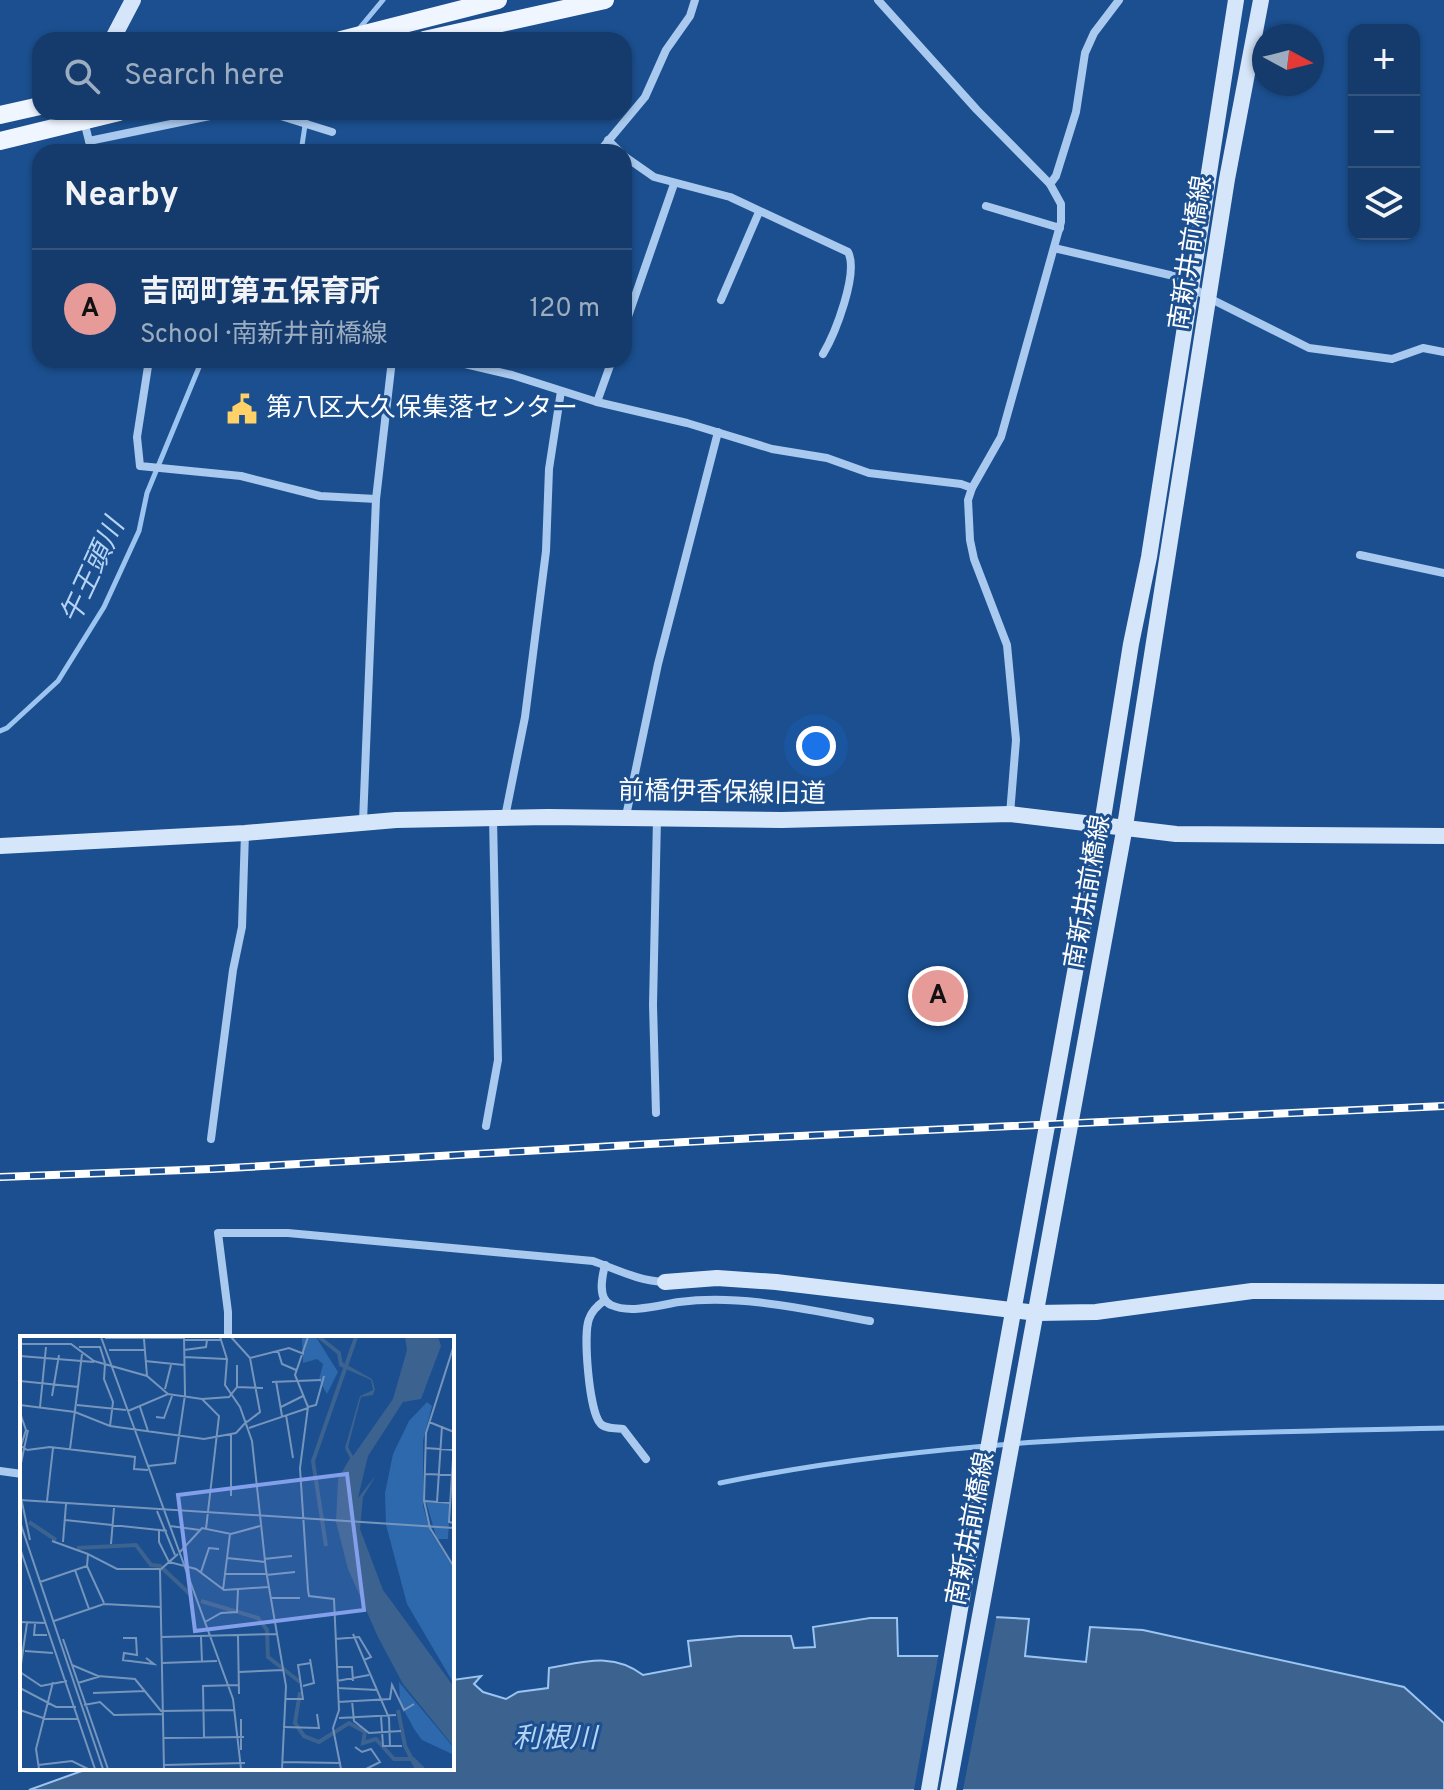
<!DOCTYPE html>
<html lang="en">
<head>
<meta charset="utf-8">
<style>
  :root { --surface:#143b6b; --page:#1d4271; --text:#f1f3f6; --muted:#9dadc1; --line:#33557e; --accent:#e69b98 }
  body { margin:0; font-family:Overpass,"Noto Sans JP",sans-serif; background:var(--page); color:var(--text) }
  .controls { position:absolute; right:24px; top:24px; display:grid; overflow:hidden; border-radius:16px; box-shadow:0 2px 6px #0004 }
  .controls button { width:72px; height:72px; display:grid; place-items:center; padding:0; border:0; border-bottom:2px solid var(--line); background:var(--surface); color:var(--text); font:40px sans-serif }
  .compass { position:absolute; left:1252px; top:24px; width:72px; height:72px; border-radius:50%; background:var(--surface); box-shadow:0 2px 6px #0004; rotate:97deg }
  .you { position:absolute; left:816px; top:746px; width:28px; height:28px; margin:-20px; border:6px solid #fff; border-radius:50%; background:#1a73e8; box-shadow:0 0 0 12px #1a73e833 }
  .badge { display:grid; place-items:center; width:52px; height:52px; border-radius:50%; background:var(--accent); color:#111; font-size:26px; font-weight:700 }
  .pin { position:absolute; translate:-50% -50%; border:4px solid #fff; box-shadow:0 2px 8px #0006 }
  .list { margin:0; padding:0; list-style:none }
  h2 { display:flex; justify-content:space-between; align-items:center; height:104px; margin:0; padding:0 32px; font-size:34px }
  h2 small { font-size:26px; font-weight:400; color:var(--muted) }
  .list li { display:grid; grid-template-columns:52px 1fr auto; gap:24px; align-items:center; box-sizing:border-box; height:120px; padding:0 32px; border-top:2px solid var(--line) }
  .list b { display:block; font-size:30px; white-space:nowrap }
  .list p { margin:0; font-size:26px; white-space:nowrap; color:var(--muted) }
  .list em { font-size:26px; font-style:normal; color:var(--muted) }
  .icon { flex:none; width:44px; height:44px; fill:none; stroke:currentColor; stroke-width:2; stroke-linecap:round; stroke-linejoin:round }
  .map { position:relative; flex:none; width:1444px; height:1790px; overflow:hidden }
  .search { position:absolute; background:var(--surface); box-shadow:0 2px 6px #0004; left:32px; top:32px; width:600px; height:88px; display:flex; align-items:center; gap:20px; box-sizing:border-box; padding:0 28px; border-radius:24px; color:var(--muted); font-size:30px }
  .panel { position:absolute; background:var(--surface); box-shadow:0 2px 6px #0004; left:32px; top:144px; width:600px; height:224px; border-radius:24px }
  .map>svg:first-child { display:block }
  .water { fill:#3c6290; stroke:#9cc4f0; stroke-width:2 }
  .pier { fill:#1b4f8f }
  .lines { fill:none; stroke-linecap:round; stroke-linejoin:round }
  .stream { stroke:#9cc4f0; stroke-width:5 }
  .street { stroke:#a9c9ee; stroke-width:8 }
  .secondary { stroke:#d6e6fa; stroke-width:16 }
  .primary { stroke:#f0f6ff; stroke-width:18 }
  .rail-casing { stroke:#fff; stroke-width:8 }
  .rail { stroke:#1b4f8f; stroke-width:5; stroke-dasharray:15; stroke-linecap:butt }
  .labels { text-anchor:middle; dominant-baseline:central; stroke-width:6; stroke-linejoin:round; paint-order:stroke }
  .street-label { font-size:26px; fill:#fff; stroke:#1b4f8f }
  .poi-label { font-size:26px; fill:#fff; stroke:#1b4f8f; text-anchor:start }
  .water-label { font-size:28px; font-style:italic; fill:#b5d3f5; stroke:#1b4f8f }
  .inset-river { fill:none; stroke:#3c6290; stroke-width:4 }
  .inset-road { fill:none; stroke:#7695bc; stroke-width:2 }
  .view { fill:#839eea; fill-opacity:0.15; stroke:#839eea; stroke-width:4 }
  .inset-edge { fill:none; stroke:#fff; stroke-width:4 }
</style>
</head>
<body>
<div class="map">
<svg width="1444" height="1790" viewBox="0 0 1444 1790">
  <rect width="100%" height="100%" fill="#1b4f8f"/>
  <path class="water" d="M994,1617l35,2 -4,37 61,6 4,-35 53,3 261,57 40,36v67h-1415l61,-22h362v-88l29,-4 -7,8 9,8 23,7 12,-7 30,-4 1,-20c35,-6 64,-16 94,7l48,-9 -3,-25 51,-5h52l3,12 21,-1 -2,-20 57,-9h27l1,38h57z"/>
  <path class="pier" d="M957,1611l40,2 -34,177h-49l25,-138h12z"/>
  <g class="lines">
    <g class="stream">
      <path d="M358,30l25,-30"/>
      <path d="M301,152l6,-40"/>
      <path d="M0,731l7,-3 51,-47 46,-74 35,-76 8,-38 55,-133"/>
      <path d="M720,1483c238,-49 482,-49 724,-55"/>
    </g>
    <g class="street">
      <path d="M878,0l99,110 73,74 11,20v18l-60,215 -29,51 -4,12 2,40 4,19 33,86 9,95 -6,74"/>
      <path d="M268,112l64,20"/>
      <path d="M84,121l5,20 6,11"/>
      <path d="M608,140l12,12"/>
      <path d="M89,141l140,-29"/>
      <path d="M599,152l46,-55 21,-47 24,-34 5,-16"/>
      <path d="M624,156l30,21 76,20 118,55c11,21 -13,82 -25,102"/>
      <path d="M1050,184l6,-8 20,-64 9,-59 9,-20 25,-33"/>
      <path d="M986,206l74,22"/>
      <path d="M1054,248l120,28 35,22 100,50 83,11 31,-11 21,4"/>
      <path d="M721,300l38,-88"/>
      <path d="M624,328l50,-144"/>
      <path d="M149,360l-12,77 3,29 101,10 79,20 56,3"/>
      <path d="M448,360l64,15 85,27 90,21 85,26 55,9 42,15 92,11 11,4"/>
      <path d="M597,402l15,-42"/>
      <path d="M1360,555l84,18"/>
      <path d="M626,816l32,-152 60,-232"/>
      <path d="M505,817l20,-100 21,-166 3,-82 12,-78"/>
      <path d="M363,822l13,-323 16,-139"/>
      <path d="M656,1113l-3,-108 4,-187"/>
      <path d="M486,1126l12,-66 -5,-242"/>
      <path d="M211,1139l22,-169 9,-43 3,-94"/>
      <path d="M605,1265c-3,12 -8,34 6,40 19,9 49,0 68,-3 64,-8 129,8 191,19"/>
      <path d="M605,1300c-7,5 -13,10 -16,19 -6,15 0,91 11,104 4,6 17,5 23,6l23,30"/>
      <path d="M228,1338v-26l-10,-79h70l305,28c25,9 46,20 72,21"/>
      <path d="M0,1471l22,3"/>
    </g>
    <g class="secondary">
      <path d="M112,40l21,-40"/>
      <path d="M0,846l245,-13 151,-13 152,-3 234,3 228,-6 166,20 268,2"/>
      <path d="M665,1282l52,-4 59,4 261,31 59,-1 156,-21 192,1"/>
      <path d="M929,1790l49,-286 124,-680 29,-180 18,-87 87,-557"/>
      <path d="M948,1790l177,-964 102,-647 34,-179"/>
    </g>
    <g class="primary">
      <path d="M341,40l157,-40"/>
      <path d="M424,40l181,-40"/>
      <path d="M0,115l40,-9"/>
      <path d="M0,141l119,-29"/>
    </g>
    <g class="rail-casing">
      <path id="rail" d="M0,1177l211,-8 545,-31 688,-32"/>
    </g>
    <use href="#rail" class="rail"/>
  </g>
  <defs>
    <g id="civic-bare" transform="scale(2.4)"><path d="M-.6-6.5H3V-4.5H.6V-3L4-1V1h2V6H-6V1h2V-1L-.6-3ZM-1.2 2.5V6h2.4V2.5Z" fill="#ffd166" stroke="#1b4f8f" stroke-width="2.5" paint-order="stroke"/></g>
  </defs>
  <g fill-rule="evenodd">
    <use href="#civic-bare" x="242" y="409"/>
  </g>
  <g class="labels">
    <g class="street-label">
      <text transform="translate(1192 253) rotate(-81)">南新井前橋線</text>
      <text transform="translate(722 794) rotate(1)">前橋伊香保線旧道</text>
      <text transform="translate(1089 892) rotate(-80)">南新井前橋線</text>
      <text transform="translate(972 1529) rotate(-79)">南新井前橋線</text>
    </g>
    <g class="poi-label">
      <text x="266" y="409">第八区大久保集落センター</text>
    </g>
    <g class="water-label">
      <text transform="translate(94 572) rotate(-65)">午王頭川</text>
      <text x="555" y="1740">利根川</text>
    </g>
  </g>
  <g transform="translate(20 1336)">
    <rect width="434" height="434" fill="#1b4f8f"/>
    <path d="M282,1h14l22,35 -11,22 -8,-14 4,-16 -6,-5 -14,4zM407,66l5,4 -9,35v65l7,25 24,38v115l-47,-80 -21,-79 -1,-32 8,-39 16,-33zM406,166l24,2 -2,35h-11zM379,346l55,66 -2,6 -30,-14 -8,-11 -14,-26z" fill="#2e69ad"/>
    <path d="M385,1h33l3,9 -20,53 -18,3 -35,54 -10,42 18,-23 -13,22 -3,32 23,61 71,97v60l-51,-63 -25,-47 -30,-68 -12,-47 2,-43 12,-21 -5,-10 15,-52 13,-6 -2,-10 -32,-14 3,-4 30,17 3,10 -2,6 -12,2 -13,50 5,9 40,-57 14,-49z" fill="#3c6290"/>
    <path class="inset-river" d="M299,1l20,16 2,12M9,186l27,18M306,210l-13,-85 43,-124M57,212l59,-3 15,20 9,1 32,30M181,265l57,17 9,12 1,27 32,25M280,356l-5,31 9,13 15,6 30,-19 16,9 -2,11 13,-4 18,20h19l10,10M378,374l7,36 12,23"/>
    <path class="inset-road" d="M81,1l132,362 8,70M200,1l7,22 -2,26 15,22 12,34 14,129 20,116 -4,83M211,1l19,21M288,1l-13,38 13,32 -8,61 8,122 1,6 25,3 5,111 -6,18 8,41M85,2h79M124,3l3,37M164,4h38M0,8h51l23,17 53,15 21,18M434,9l-28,88 -2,68 6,27 24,39M59,11h21l5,16M89,14h35M164,14l22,-3 1,-7M258,15l4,13 14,6M0,20l74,6M164,21l42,2M125,25l39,4M85,28l-1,15 9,23 -3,24M0,45l58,6 -8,62M256,45l6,35M252,46l49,-2M58,51l4,-33M217,51l26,1M145,53l6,-24M32,60l7,-41M182,63l17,17 -13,113M0,69l55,7 35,14 94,13 32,-6 11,-12M57,69l49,5M20,71l6,-60M120,71l8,24M261,71l22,-11M288,71l8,-2 8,-29M108,75l40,-17 34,5 27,-2 8,-10v-22M0,77l6,17 -5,16 6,4M266,79l7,43M136,81l8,1 8,-22M227,86l13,-10 -10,-54 39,-10 15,6M409,86l25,10M229,92l59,-20M211,98v62M434,107l-5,79 5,1M405,112l29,2M7,114l23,-3 85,10 -1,12 14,1M128,130l27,-3 10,-68 -1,-58M0,132l8,-38M405,138l27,1M0,157l10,47M0,164l434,28M27,165l6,-53M405,165l25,2M417,166l5,-76M137,175l18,44M45,184l94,10M0,186l83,247M150,190l30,4M147,195l-8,-1v12l10,20 27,7 28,21 44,-3M32,205l36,13M43,206l3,-38M91,208l3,-36M0,212l75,221M160,216l22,-24 29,6 29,-8M207,222l38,4M244,223l28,-3M67,230l17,37M55,234l14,39M181,236l8,-24 10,1M205,238h41M246,239l29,-3M20,246l47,-16 1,-12 29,15h43M203,254l7,-56M251,262h29M34,285l50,-17 57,3M0,286l26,1M185,286l16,-9 16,-1 1,-22M15,288l-1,11h13M333,298l36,84 1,29M218,300l1,58M141,301l116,-3M181,301l1,25M43,303l45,130M315,303l24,-2 12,20 -7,3M5,315l28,2M102,324l32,4 -8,-6M103,324l1,-7 13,2 -1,-17h-13M142,327l55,-2M52,329l26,11 37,3 26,32 73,-1M317,331h15l1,14M0,335l7,-48M0,336l21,14 26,-5M219,336l44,-2M317,345l32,-6M58,347l23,-7M283,350l11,-3 -4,-24M0,352l36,19h20M317,352l40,2M73,357l52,-2M266,363h17l-5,-34 13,-2M332,365l2,20 15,12 32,-2M318,366l52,-3 2,-14 12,25 10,-6M64,369l16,-3 14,13 49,-1M0,374l26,9h32M361,380l2,30h19M319,382l57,-3M221,383v31M263,391l36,1 -2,-14M184,401l-1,-51 36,-1M143,402l81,-1M335,411l7,5 9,-3 9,13 -14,7M262,426l59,1M18,429l34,-4 16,8M144,429l81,-2M19,433l-3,-20 17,-67M144,433l-4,-199 18,-16"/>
    <path class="view" d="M327,138l17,136 -169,21 -17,-136z"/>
    <rect width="434" height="434" class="inset-edge"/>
  </g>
</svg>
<div class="controls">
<button>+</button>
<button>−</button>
<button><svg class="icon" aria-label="layers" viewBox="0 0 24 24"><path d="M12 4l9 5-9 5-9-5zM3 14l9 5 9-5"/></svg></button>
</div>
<svg class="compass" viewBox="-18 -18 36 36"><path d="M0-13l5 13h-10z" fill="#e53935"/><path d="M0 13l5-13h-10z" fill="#9dadc1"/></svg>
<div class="you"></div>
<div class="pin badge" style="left:938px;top:996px">A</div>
<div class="search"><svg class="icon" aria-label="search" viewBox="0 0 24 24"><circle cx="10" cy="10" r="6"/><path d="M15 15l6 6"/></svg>Search here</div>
<section class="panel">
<h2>Nearby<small></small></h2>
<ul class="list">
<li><span class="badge">A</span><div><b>吉岡町第五保育所</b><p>School · 南新井前橋線</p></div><em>120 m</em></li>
</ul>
</section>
</div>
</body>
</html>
